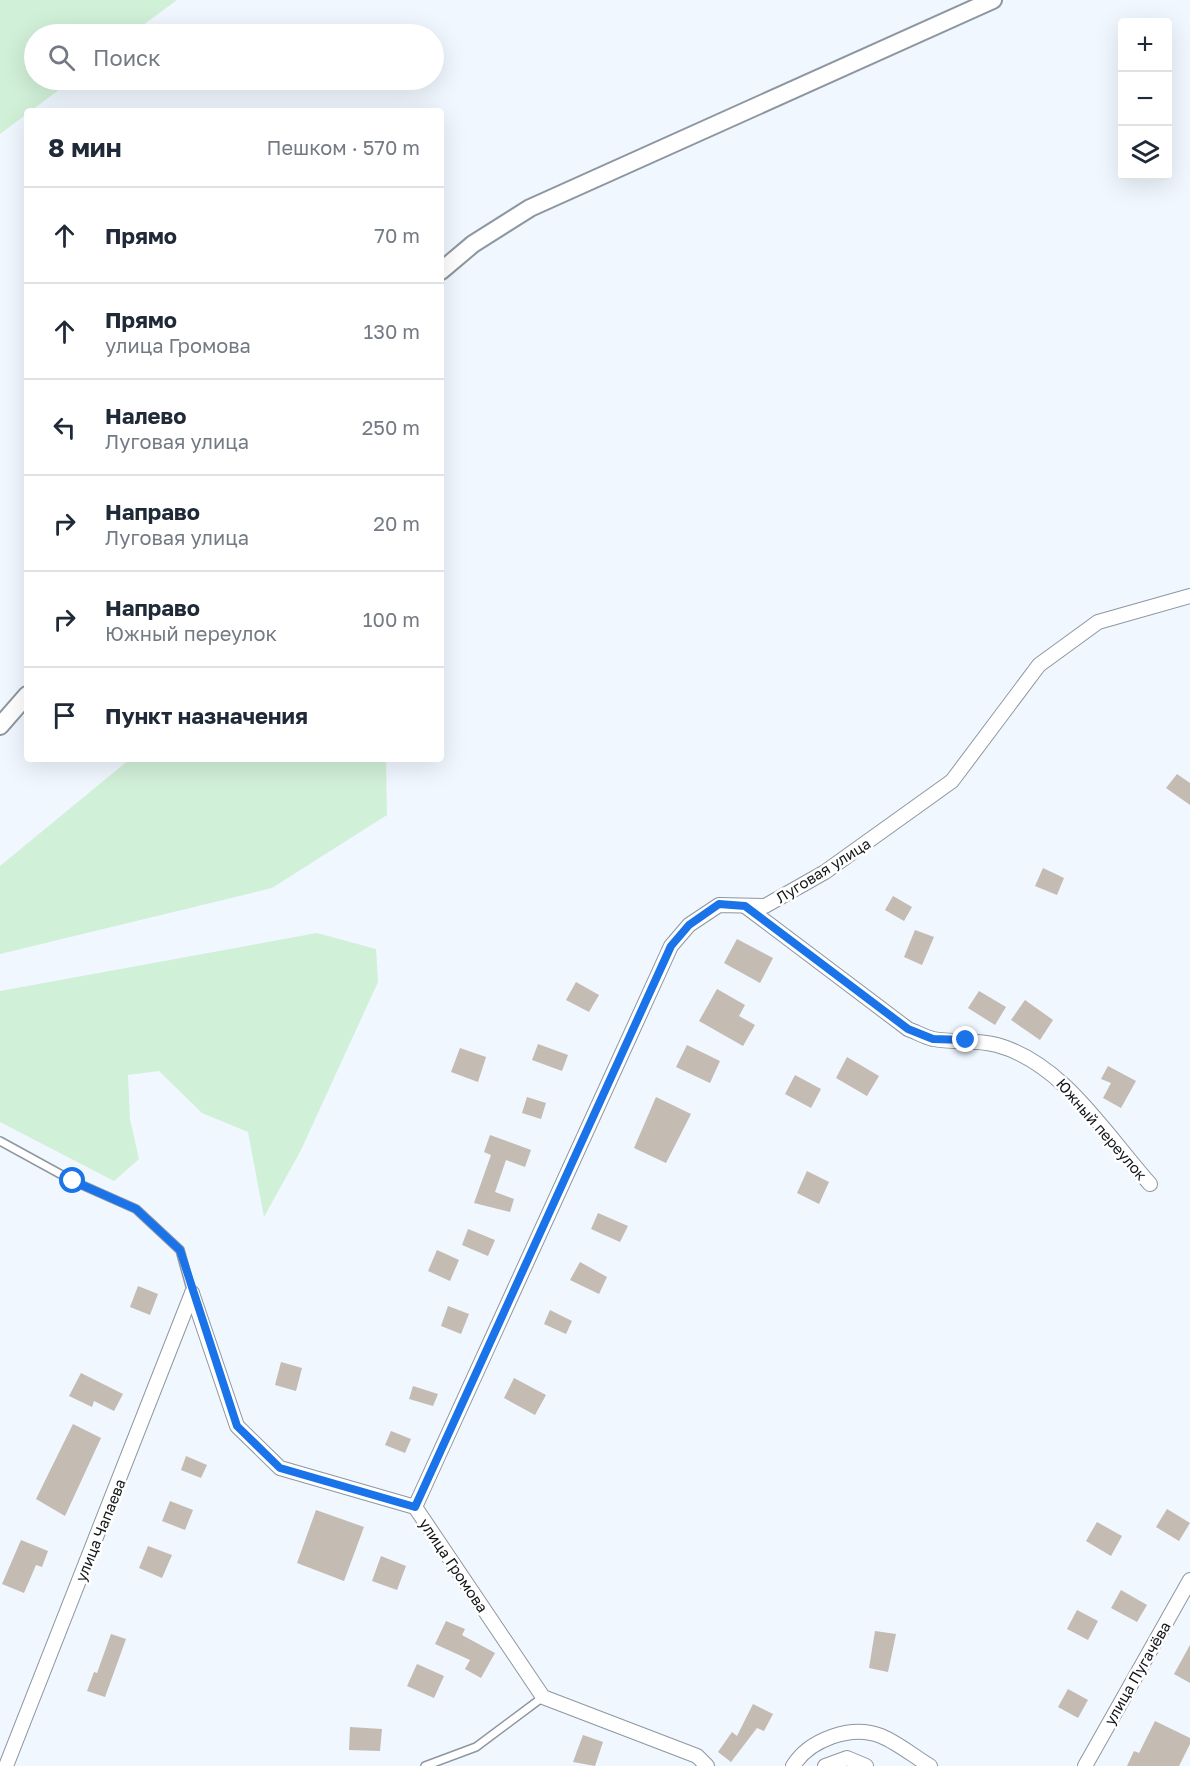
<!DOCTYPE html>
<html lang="ru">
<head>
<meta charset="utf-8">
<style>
  :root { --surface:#fff; --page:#f2f2f3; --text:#1f2937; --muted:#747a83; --line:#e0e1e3 }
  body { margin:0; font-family:"Golos Text",sans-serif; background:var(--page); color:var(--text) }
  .controls { position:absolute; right:18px; top:18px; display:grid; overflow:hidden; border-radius:6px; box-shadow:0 6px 24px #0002 }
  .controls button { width:54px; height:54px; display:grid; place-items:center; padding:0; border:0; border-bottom:2px solid var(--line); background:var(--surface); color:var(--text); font:30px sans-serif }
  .stop { position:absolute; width:18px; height:18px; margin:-14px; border:4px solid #1a73e8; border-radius:50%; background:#fff }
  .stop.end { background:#1a73e8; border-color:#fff; box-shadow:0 2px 6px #0008 }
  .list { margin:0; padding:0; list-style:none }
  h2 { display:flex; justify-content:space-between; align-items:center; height:78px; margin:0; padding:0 24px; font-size:26px }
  h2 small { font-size:20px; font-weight:400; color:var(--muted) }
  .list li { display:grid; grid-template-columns:39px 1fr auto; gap:18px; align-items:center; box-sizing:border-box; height:96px; padding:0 24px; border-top:2px solid var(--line) }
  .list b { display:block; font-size:22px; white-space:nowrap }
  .list p { margin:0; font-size:20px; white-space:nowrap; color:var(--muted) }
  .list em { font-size:20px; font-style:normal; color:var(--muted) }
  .icon { flex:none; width:33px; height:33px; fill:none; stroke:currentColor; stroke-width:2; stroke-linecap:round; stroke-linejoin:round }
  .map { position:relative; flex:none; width:1190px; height:1766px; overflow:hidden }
  .search { position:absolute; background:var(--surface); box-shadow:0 6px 24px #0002; left:24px; top:24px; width:420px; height:66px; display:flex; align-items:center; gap:15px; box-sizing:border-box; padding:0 21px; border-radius:33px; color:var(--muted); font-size:22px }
  .panel { position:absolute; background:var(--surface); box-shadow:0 6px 24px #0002; left:24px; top:108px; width:420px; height:654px; border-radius:6px }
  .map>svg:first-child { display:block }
  .green { fill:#d1f0d8 }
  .building { fill:#c4bbb2 }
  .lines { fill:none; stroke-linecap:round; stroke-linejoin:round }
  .service-casing { stroke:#8e969f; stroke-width:10 }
  .minor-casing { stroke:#8e969f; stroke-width:16 }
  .tertiary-casing { stroke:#8e969f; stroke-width:20 }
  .service { stroke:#fff; stroke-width:7 }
  .minor { stroke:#fff; stroke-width:14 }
  .tertiary { stroke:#fff; stroke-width:16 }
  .route { stroke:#1a73e8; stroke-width:8 }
  .labels { text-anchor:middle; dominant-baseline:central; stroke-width:5; stroke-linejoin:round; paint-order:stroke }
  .street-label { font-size:15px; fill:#14161a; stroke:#fff }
</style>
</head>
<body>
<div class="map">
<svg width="1190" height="1766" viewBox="0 0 1190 1766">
  <rect width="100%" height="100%" fill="#f0f7ff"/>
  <g class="green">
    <path d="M0,0h177l-46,34h-97v46h38l-72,54z"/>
    <path d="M130,759h256l1,56 -115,73 -272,66v-88z"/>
    <path d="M317,933l59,16 2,33 -77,168 -37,67 -16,-85 -46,-19 -43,-42 -31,4 2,44 9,40 -25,22 -114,-59v-131z"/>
  </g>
  <g class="building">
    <path d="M1177,774l13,9v22l-24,-17z"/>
    <path d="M1043,868l21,10 -7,17 -22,-9z"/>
    <path d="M893,896l19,11 -8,14 -19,-11z"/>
    <path d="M915,930l19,7 -12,28 -18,-8z"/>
    <path d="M737,939l36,19 -13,25 -36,-20z"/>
    <path d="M576,982l23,13 -10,17 -23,-12z"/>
    <path d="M717,989l28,16 -6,11 16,9 -12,21 -44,-25z"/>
    <path d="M979,991l27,16 -11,18 -27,-17z"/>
    <path d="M1025,1000l28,20 -13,20 -29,-20z"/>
    <path d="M538,1044l30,11 -6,16 -30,-11z"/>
    <path d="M687,1045l33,16 -10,22 -34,-16z"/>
    <path d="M460,1048l26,9 -8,25 -27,-10z"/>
    <path d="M847,1057l32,19 -12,20 -31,-18z"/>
    <path d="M1108,1066l28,15 -15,27 -18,-10 8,-15 -10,-4z"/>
    <path d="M795,1075l26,14 -10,19 -26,-14z"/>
    <path d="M527,1097l19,6 -5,16 -19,-6z"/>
    <path d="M656,1097l35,17 -25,49 -32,-15z"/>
    <path d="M490,1135l41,15 -6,17 -19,-7 -11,32 19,7 -4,13 -36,-9 17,-48 -7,-3z"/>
    <path d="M807,1171l22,11 -10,22 -22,-11z"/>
    <path d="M598,1213l30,13 -8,16 -29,-13z"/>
    <path d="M468,1229l27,11 -7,16 -26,-11z"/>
    <path d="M437,1250l22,10 -9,21 -22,-10z"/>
    <path d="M580,1262l27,15 -8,17 -29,-14z"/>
    <path d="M138,1286l20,8 -8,21 -20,-8z"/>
    <path d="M448,1306l21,8 -8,20 -20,-8z"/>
    <path d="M550,1310l22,11 -6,13 -22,-10z"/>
    <path d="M281,1362l21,6 -6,23 -21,-6z"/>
    <path d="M81,1373l42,21 -9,17 -20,-10 -2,6 -23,-11z"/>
    <path d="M514,1378l32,17 -11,20 -31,-17z"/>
    <path d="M413,1386l25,8 -5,12 -24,-7z"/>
    <path d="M73,1424l28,14 -36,78 -29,-17z"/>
    <path d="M391,1431l20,8 -6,14 -20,-8z"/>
    <path d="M186,1456l21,9 -6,13 -20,-8z"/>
    <path d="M170,1501l23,9 -8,20 -23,-9z"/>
    <path d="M1167,1509l23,14 -11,18 -23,-14z"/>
    <path d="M316,1510l48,17 -20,54 -47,-18z"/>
    <path d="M1097,1522l25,14 -11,20 -25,-15z"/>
    <path d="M21,1540l27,11 -6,16 -6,-2 -12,28 -22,-9z"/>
    <path d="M148,1546l24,9 -10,23 -23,-10z"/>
    <path d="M381,1556l25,10 -9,24 -25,-9z"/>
    <path d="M1121,1590l26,15 -10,17 -26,-14z"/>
    <path d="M1077,1610l21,11 -10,19 -21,-11z"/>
    <path d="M446,1621l19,8 -3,6 33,18 -14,25 -16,-9 5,-9 -35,-16z"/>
    <path d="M875,1631l21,3 -8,38 -19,-4z"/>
    <path d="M111,1634l15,5 -21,58 -18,-6 7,-19 3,1z"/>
    <path d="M1190,1645v38l-16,-9z"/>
    <path d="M417,1664l27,12 -10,22 -27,-12z"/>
    <path d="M1068,1689l20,11 -10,18 -20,-11z"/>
    <path d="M753,1704l20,10 -9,17 -7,-3 -26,34 -13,-10 14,-20 5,4z"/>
    <path d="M1155,1721l35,17v6l-11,22h-52l7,-15 5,2z"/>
    <path d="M350,1727l32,2 -2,22 -31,-1z"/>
    <path d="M583,1735l20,7 -8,24 -22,-4z"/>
  </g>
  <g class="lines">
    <g class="service-casing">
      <g id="service">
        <path d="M0,1141l73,40 63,28 44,41 12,43"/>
        <path d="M425,1766l51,-19 67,-50"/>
      </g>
    </g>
    <g class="minor-casing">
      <g id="minor">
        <path d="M745,906l163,123c8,3 17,8 25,10 21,4 43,0 64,6 66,18 109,90 153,139"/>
        <path d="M192,1293l45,133 43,42 135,39 128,190 154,59 10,10"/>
        <path d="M415,1507l256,-561 18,-21 30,-20 46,1 60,-34 127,-91 87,-116 59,-43 92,-26"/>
        <path d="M6,1766l186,-473"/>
        <path d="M793,1766c16,-26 58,-42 88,-30 17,7 34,21 49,30"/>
        <path d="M825,1766l22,-8 19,8"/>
        <path d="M1085,1766l105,-186"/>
      </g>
    </g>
    <g class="tertiary-casing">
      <g id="tertiary">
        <path d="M441,271l32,-27 57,-36 463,-208"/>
        <path d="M0,726l27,-31"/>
      </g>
    </g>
    <use href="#service" class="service"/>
    <use href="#minor" class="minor"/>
    <use href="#tertiary" class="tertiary"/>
  </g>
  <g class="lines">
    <path class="route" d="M73,1181l63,28 44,41 57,176 43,42 135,39 256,-561 18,-21 30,-21 26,2 163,123 25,10 33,1"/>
  </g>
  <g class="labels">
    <g class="street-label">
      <text transform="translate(823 870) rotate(-32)">Луговая улица</text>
      <text transform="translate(1102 1129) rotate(49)">Южный переулок</text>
      <text transform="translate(100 1530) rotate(-68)">улица Чапаева</text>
      <text transform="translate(454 1565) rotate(56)">улица Громова</text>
      <text transform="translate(1137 1673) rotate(-60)">улица Пугачёва</text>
    </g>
  </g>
</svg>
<div class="controls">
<button>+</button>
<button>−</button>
<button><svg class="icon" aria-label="layers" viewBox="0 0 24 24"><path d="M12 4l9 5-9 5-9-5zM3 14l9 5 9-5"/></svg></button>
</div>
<div class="stop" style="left:73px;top:1181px"></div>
<div class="stop end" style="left:966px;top:1040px"></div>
<div class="search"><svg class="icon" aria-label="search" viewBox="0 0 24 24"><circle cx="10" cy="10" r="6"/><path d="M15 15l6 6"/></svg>Поиск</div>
<section class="panel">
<h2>8 мин<small>Пешком · 570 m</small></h2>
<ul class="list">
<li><svg class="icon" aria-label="ahead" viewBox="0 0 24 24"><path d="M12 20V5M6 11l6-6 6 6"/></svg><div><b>Прямо</b></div><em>70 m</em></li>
<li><svg class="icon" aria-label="ahead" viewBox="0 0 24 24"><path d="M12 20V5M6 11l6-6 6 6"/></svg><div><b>Прямо</b><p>улица Громова</p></div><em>130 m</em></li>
<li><svg class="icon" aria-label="left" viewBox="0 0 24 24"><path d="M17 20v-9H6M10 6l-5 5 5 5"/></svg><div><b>Налево</b><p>Луговая улица</p></div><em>250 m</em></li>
<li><svg class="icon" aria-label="right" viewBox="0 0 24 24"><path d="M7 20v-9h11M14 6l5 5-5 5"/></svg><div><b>Направо</b><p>Луговая улица</p></div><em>20 m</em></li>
<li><svg class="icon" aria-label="right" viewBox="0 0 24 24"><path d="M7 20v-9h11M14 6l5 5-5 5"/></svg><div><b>Направо</b><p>Южный переулок</p></div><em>100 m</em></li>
<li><svg class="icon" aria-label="arrive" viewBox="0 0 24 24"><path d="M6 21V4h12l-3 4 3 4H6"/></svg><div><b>Пункт назначения</b></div></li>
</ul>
</section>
</div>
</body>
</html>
